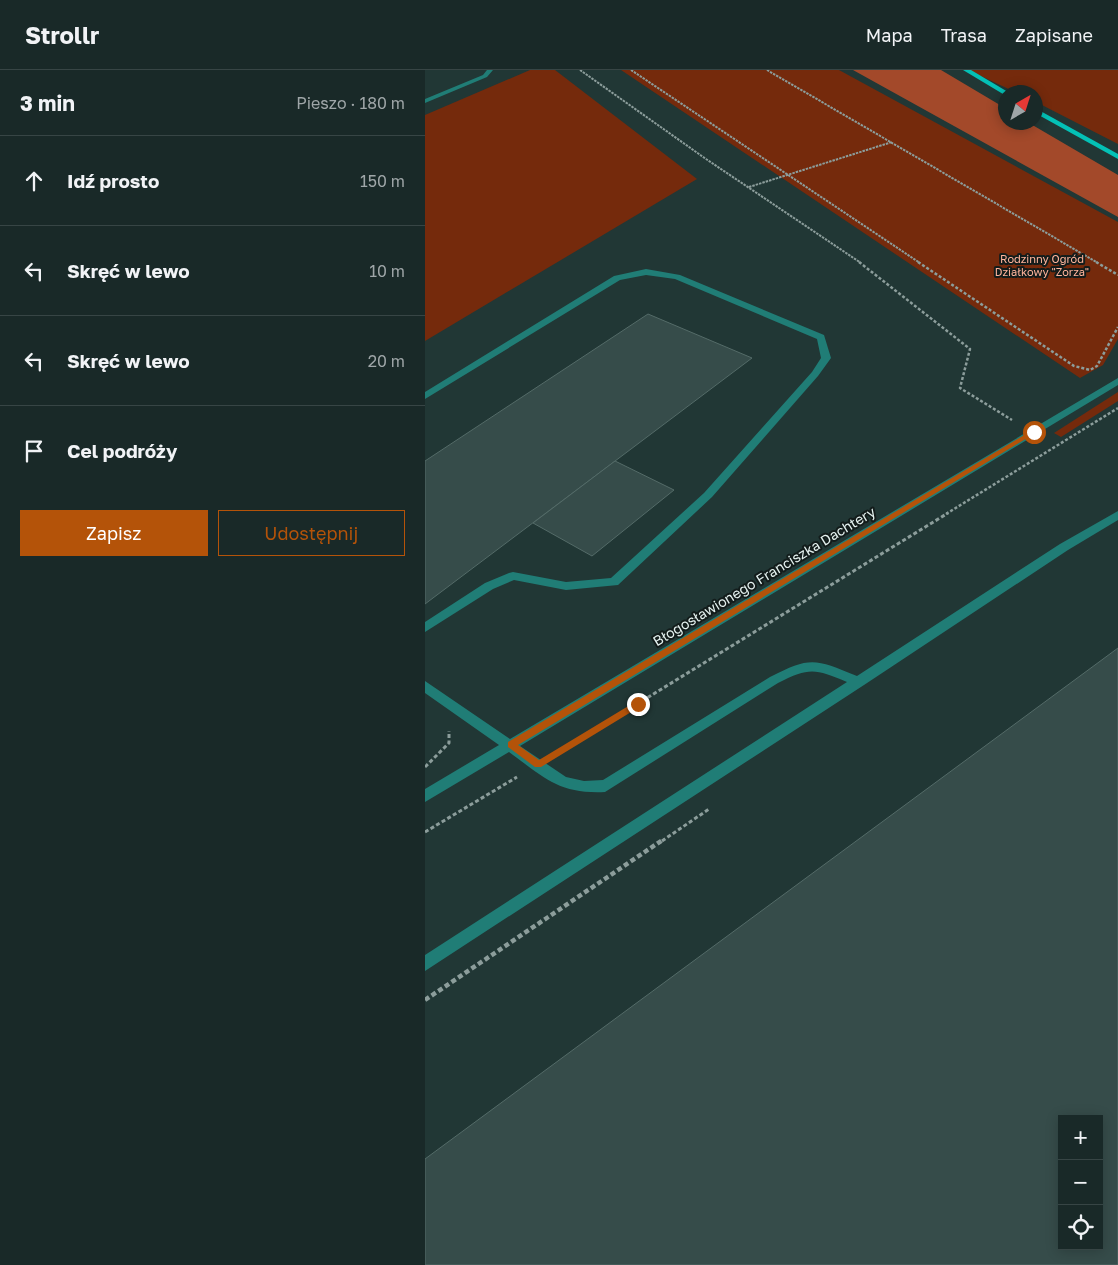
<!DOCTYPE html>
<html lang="pl">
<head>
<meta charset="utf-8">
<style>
  :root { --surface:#192928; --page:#263534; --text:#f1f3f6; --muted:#9fa6a8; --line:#374545; --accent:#b45309 }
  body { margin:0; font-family:"Golos Text",sans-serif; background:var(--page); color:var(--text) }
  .controls { position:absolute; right:15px; bottom:15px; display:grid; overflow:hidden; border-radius:0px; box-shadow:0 2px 12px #0003 }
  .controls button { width:45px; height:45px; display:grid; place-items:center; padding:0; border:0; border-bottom:1px solid var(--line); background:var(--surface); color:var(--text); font:25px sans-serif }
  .compass { position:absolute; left:573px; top:15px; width:45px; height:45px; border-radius:50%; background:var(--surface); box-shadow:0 2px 12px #0003; rotate:39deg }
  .stop { position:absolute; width:15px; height:15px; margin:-11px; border:4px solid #b45309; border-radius:50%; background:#fff }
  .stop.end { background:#b45309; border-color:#fff; box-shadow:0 1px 5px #0008 }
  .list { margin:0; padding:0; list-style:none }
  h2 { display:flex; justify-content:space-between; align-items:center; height:65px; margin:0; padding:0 20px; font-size:21px }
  h2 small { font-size:16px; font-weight:400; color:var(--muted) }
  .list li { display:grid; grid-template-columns:32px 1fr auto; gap:15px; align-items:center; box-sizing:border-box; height:90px; padding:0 20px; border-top:1px solid var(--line) }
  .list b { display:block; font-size:19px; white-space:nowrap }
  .list em { font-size:16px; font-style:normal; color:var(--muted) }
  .actions { display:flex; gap:10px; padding:15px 20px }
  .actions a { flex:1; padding:11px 0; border:1px solid var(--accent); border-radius:0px; text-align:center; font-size:18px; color:var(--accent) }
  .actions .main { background:var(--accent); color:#fff }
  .icon { flex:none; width:28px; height:28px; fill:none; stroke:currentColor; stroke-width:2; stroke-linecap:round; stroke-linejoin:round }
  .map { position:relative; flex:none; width:693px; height:1195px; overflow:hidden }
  header { display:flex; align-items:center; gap:30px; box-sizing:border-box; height:70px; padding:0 25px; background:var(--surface); border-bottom:1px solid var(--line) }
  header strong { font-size:24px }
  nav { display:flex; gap:28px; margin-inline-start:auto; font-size:18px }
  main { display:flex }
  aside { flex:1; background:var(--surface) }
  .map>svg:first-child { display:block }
  .green { fill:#752a0c }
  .forest { fill:#a3492a }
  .building { fill:#364c4a; stroke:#546b68; fill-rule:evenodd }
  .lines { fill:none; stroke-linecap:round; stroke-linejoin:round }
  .path-far3 { stroke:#8c9d9b; stroke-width:2; stroke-dasharray:2.5 1; stroke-linecap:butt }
  .path-far2 { stroke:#8c9d9b; stroke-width:2.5; stroke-dasharray:3 2; stroke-linecap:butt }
  .path-far1 { stroke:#8c9d9b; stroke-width:3; stroke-dasharray:4 2.5; stroke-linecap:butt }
  .path { stroke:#8c9d9b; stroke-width:4.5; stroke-dasharray:5 3; stroke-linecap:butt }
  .minor { fill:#207d76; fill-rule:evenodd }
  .major { fill:#04c1b6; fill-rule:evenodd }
  .route { fill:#b45309 }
  .labels { text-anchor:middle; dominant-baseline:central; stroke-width:4; stroke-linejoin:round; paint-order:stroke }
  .far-park-label { font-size:11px; fill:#ffb49b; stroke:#131c1b }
  .street-label { font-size:14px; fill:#e5f2f0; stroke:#131c1b }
</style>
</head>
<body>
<header>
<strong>Strollr</strong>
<nav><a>Mapa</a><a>Trasa</a><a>Zapisane</a></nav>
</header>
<main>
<aside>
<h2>3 min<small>Pieszo · 180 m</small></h2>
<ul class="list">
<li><svg class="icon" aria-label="ahead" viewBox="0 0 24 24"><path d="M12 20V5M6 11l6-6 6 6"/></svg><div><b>Idź prosto</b></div><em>150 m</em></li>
<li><svg class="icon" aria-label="left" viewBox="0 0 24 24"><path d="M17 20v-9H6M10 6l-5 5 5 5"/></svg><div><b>Skręć w lewo</b></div><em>10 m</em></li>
<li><svg class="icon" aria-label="left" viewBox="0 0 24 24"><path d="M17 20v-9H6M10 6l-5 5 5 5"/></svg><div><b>Skręć w lewo</b></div><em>20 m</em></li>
<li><svg class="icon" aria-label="arrive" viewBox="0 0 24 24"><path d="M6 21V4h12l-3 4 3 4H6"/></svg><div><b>Cel podróży</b></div></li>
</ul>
<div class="actions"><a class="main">Zapisz</a><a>Udostępnij</a></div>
</aside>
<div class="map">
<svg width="693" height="1195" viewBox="0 0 693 1195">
  <rect width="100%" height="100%" fill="#213735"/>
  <g class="green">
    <path d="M105,0h25l142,109 -272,162v-226z"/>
    <path d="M196,0h218l279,152v117l-15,26 -23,13z"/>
    <path d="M543,0h150v74l-82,-42 -1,-10h-20z"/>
    <path d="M693,322v9l-57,36 -7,-4z"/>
  </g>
  <path class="forest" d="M428,0h88l64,38v14l24,1 89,52v42z"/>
  <g class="building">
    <path d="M223,244l104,44 -327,246v-143z"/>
    <path d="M190,391l59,29 -82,66 -59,-33z"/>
    <path d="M693,578v617h-693v-106zM637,1049h37v127h-37z"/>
  </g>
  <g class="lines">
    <g class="path-far3">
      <path d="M155,0l126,89 155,104"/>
      <path d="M206,0l289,193"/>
      <path d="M342,0l331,193"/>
      <path d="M324,117l143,-45"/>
    </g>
    <g class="path-far2">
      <path d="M434,192l111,87 -10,39 52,32"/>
      <path d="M493,192l156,104 16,4 7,-4 21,-39"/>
      <path d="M671,192l22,13"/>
      <path d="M521,444l172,-106"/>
    </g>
    <g class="path-far1">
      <path d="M134,682l389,-239"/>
      <path d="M0,697l24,-24v-12"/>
      <path d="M0,762l92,-55"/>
      <path d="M237,771l47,-32"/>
    </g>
    <path class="path" d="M0,930l239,-161"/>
    <g class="minor">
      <path d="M62,0h6l-6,7 -62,26v-4l58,-24z"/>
      <path d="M221,199l34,6 144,60 7,23 -13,18 -106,121 -94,88 -52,5 -52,-10 -21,9 -68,43v-10l60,-39 24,-10 4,-1 53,10 45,-4 93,-85 108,-121 9,-14 -4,-19 -142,-60 -29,-4 -26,5 -195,119v-7l189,-116z"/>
      <path d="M693,308v7l-598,361 46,31 18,4 19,-1 167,-103c41,-21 45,-18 87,-1l203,-132 58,-33v9l-50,30 -204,135 -439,286v-16l422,-273c-32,-13 -37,-15 -69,1l-173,109c-47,2 -60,-14 -96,-40l-84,50v-13l74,-44 -74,-52v-12l85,58z"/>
    </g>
    <g class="major">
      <path d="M538,0h8l37,22 -5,2z"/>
      <path d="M610,38l83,46v5l-83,-46z"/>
    </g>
  </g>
  <path class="route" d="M606,361l6,1 -519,313 21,15 96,-58h6v4l-100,61h-6l-27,-20v-5z"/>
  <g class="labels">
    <g class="far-park-label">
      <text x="617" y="188">Rodzinny Ogród<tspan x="617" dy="13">Działkowy "Zorza"</tspan></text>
    </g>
    <g class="street-label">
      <text transform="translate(339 506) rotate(-31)">Błogosławionego Franciszka Dachtery</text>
    </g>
  </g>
</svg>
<div class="controls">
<button>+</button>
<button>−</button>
<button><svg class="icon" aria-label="locate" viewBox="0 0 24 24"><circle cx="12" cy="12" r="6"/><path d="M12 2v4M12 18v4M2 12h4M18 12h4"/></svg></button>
</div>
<svg class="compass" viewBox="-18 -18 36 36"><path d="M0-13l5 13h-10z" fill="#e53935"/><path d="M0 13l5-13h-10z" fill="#9fa6a8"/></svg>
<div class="stop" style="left:609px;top:362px"></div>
<div class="stop end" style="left:213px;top:634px"></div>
</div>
</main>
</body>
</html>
